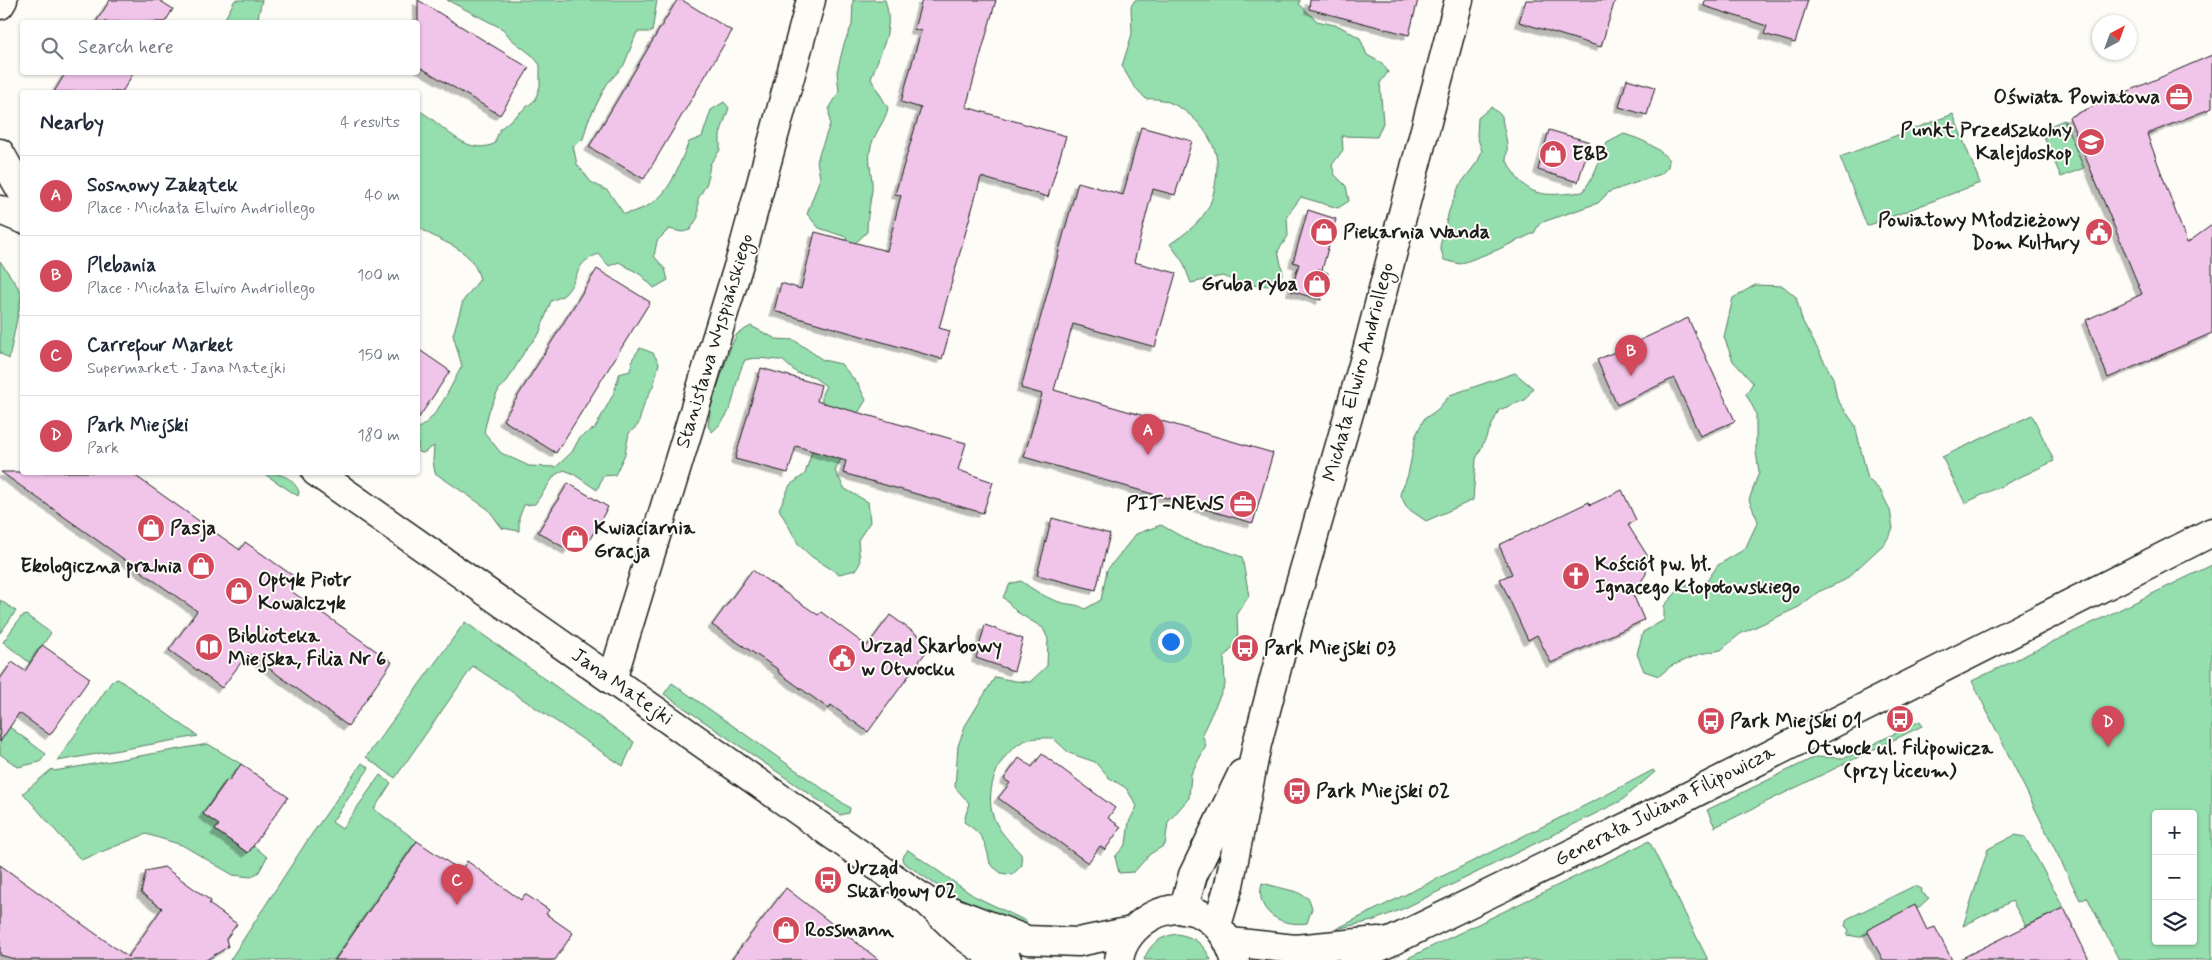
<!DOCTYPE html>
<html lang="en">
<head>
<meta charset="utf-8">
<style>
  :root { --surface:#fff; --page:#f6f6f7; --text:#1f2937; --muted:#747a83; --line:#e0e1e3; --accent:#d1495b }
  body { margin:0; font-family:Mynerve,sans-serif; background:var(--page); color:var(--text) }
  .controls { position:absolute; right:15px; bottom:15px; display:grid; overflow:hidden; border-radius:5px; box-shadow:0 1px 4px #0004 }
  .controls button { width:45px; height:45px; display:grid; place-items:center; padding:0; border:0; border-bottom:1px solid var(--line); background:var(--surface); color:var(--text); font:25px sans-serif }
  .compass { position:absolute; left:2092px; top:15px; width:45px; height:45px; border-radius:50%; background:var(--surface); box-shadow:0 1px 4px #0004; rotate:41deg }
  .you { position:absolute; left:1170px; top:641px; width:18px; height:18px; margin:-12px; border:4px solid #fff; border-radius:50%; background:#1a73e8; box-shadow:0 0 0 8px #1a73e833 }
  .badge { display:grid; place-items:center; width:32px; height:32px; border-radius:50%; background:var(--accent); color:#fff; font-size:16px; font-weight:700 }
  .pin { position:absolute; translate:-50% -41px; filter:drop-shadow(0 1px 2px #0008) }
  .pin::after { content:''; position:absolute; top:26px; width:18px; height:15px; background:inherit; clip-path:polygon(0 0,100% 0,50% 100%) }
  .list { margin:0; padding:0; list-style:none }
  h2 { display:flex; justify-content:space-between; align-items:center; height:65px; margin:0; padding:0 20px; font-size:21px }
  h2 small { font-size:16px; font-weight:400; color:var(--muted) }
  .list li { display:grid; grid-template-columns:32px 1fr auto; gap:15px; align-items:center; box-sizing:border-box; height:80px; padding:0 20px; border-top:1px solid var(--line) }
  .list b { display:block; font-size:19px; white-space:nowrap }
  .list p { margin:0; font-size:16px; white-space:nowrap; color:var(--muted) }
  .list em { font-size:16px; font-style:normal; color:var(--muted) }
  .icon { flex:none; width:28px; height:28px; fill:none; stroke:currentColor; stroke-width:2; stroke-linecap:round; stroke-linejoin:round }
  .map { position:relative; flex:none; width:2212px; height:960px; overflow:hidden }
  .search { position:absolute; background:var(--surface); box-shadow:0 1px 4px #0004; left:20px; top:20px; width:400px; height:55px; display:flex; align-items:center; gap:12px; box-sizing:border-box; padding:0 18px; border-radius:5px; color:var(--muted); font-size:19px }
  .panel { position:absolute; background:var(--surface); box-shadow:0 1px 4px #0004; left:20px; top:90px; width:400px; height:385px; border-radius:5px }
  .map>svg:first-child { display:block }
  .green { fill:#95deae; stroke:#587d65; fill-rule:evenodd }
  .building { fill:#f1c5ea; stroke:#1c1c1c; filter:url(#shadow) }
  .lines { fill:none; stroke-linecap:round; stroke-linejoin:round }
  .minor-casing { stroke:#1c1c1c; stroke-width:31 }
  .major-casing { stroke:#1c1c1c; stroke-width:31 }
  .minor { stroke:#fdfcf7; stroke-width:28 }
  .major { stroke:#fdfcf7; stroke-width:28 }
  .labels { text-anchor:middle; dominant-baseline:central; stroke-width:4; stroke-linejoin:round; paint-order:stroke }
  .poi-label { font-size:20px; font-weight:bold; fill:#1c1c1c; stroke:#fdfcf7; text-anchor:start }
  .street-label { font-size:20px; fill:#1c1c1c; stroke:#fdfcf7 }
</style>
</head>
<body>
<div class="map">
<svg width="2212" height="960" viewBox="0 0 2212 960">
  <defs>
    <filter id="shadow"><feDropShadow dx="-4.5" dy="4.5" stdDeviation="0" flood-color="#0004"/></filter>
  </defs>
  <rect width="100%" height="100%" fill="#fdfcf7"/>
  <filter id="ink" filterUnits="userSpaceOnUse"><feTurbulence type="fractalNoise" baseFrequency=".02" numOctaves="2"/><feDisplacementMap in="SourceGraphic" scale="10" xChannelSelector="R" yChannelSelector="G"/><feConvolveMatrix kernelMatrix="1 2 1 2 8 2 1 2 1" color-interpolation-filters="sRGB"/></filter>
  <g filter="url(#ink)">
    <g class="green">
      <path d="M235,0h27l-5,22h-34z"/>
      <path d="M447,0h210l-5,32h-15l-13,33 -17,19 -19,37 -5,18 -10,7 4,18 14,18 17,9 16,23c44,-9 48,-34 65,-72l13,-5 9,-27 13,-8 5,6 -9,26v16l-10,14 -3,19 -9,16v18l-8,13 -8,2 -13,-3 -12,12 -3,15 11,13 3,11 -14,8 -13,-13 -22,-13 -10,4 -10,-12c-25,8 -19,23 -33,39 -3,4 -11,6 -15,8l-12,33 -13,15 -20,34 -7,6 -10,22 -5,21 17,21 28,13 27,1 16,-15 8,-15 15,-9 19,-35 5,-19 11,-3 3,-13 7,-10 13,5 6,10 -5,21 -10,20 -6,21 -9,8 -4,21 -10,21 -12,1 -6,14 -25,-17 -8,-3 -9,5 -20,29 -11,1 -5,13v13l-17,-3 -14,-19 -53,-36 -2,-12 1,-15 -11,7 -5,-1v-24c19,-8 34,-45 44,-62l-9,-31 10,-34 17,-22c-10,-36 -40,-34 -62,-53v-116c24,12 46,47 76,34l6,-15 35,-29 5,-14v-21l-7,-9 -22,-17 -8,-10z"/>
      <path d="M853,0h32c10,31 -5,50 -14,79l17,29c-3,15 -16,27 -18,43 -2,13 3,26 2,39 -2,16 -5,25 -5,42l-19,18 -2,-13 -27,-9 -12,-14 13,-36 -3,-18 13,-36 -1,-15 10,-17 -2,-20 7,-28 8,-19z"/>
      <path d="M1135,0h165l-1,4 18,17 22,5 21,12 7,17 15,8 6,9 -8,11 3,40 -6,14 -35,-1 1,14 -11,15 3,10 11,11 3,15 -11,7 -37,-11 -14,19 1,20 -10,15 5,22 -9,13 -27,-1 -25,-9 -31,7 -8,-21 -13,-18c15,-10 32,-22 40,-40 5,-12 9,-37 6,-49 -6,-28 -40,-60 -70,-56l-13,-14 -11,-19 10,-32 -1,-28z"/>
      <path d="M1491,107l11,9c1,16 8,27 4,43 20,41 37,37 77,33l10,-16 14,-33 17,-9c17,5 33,12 45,26l-1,7 -7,7 -52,18 -11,11 -58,20 -6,10 -37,17 -37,14 -16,-4 -4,-14 9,-35 10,-25 19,-25 4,-10 -5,-15 1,-18z"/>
      <path d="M1953,114l27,69 -113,43 -27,-69z"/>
      <path d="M2064,120l20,48 -23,9 -20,-47z"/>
      <path d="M0,261l22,32 -13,66 -9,-6z"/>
      <path d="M1755,285l28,1 13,11 6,23 31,58 4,21 18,26 13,54 12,11 10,20 3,19 -8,14 -40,37 -27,12 -19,15 -59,27 -19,16 -21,4 -29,12 -12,10 -15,-5 -7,-17 6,-22 21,-12v-14l18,-20 23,-2 13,-19 27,-16 13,-28 -9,-21 10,-28 -3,-20v-39l-10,-19 7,-11 -20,-22 -9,-24 9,-39z"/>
      <path d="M751,326l25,13 18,1 29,20 18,4 17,20 8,16 -14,23 -9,32 -8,16 10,18 23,13 2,20 -12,18 2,23 -4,7 -17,4 -27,-17 -13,-12 -20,-36 11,-24 15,-11 17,-55v-25l4,-8 -14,-10 -15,-3 -15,-13c-15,0 -23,-4 -37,0 -15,29 -5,48 -33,72l-4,-6 3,-20 20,-60 6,-12z"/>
      <path d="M1515,373l18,15 -8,12 -26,10 -23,49 -3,41 -47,21 -19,-13 -7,-14 8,-19 8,-40 8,-16 13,-9 13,-15z"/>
      <path d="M2032,415l22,46 -89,42 -23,-46z"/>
      <path d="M263,473c16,-1 30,4 36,19l-1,4z"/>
      <path d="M1161,525l32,18 21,4 28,10 7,39 -12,17 1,28 -14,17 1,27 -23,49 4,12 -15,28 -2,24 -21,24 -3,23 -15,9 -16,18 -15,1 -4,-16 11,-13 3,-22 8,-16 -11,-18 -18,-11 -13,-15 -26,-9 -16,-15c-10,0 -22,-1 -31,4 -24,14 -36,45 -30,71 5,17 18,29 29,41l1,11 -10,10 -11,-2 -11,-9c-4,-21 -6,-29 -26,-42l5,-19 -14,-16 3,-41 7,-20 30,-49 20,4 15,1 17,-16 1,-27 -5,-11 -26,-16 -14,-15 7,-13 11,-3c13,9 26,18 42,22 9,2 14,1 22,6l16,-9 6,-30 29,-36z"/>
      <path d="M2212,565v395h-93l-32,-63 -7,3 -108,-219zM2156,814h37v127h-37z"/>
      <path d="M0,600l16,11 -16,22z"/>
      <path d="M26,615l25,18 -21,30 -27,-21 18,-25z"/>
      <path d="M465,622l169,120 -11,24 -150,-100 -78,112 -29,-21z"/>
      <path d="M118,679l80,57 -141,25 55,-80z"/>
      <path d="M672,683l178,125 -1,5 -9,2 -176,-121z"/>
      <path d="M0,720l46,34 -6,8 -22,5 -18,-13z"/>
      <path d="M1920,721l2,5 -207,101 -8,-17 108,-53 30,1z"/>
      <path d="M208,744l33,20 -12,17 -3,-1 -23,34 16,11 -4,5 33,23 6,-7 13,11 -8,15 -8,5 -18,-2 -51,-30 -36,-11 -65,26 -58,-67 29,-24 2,2z"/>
      <path d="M362,763l7,5 -37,54 10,7 38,-54 11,8 -17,26 43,32 -82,119h-105l77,-119z"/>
      <path d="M1653,770l2,2 -34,29 -216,107 -33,13 -36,8 268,-133z"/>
      <path d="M2015,835l10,2 39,71 -38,18 -14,-25 -49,25 25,-77z"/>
      <path d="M1649,841l59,119h-304z"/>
      <path d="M908,850l66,46 52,25 4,8 -72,-29 -55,-38 -1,-4z"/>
      <path d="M1262,883l35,9 12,7 3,9 -5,15c-26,4 -53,-11 -45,-40z"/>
      <path d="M1914,886l7,3 1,4 7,5 -12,11 -2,-3 -47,24 1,3 -10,4 -12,-2 2,-5 -4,-4 2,-7z"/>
      <path d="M1177,934c18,3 27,10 34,26h-67c5,-16 17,-24 33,-26z"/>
    </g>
    <g class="building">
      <path d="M110,0h49l14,9 -8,13h-69z"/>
      <path d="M418,0l111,68 -29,47 -82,-49z"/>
      <path d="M677,0h5l50,31 -88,148 -55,-32z"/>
      <path d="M922,0h74l-30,107 100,29 -18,61 -67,-20 -42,151 11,3 -8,28 -168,-48 7,-28 20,6 14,-57 72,19 14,-56 -6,-1 26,-86 -20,-6 20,-71 -7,-2z"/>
      <path d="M1310,0h108l-9,35 -100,-26z"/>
      <path d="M1526,0h89l-14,47 -82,-25z"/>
      <path d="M1705,0h103l-13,43 -31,-9 3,-8 -63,-20z"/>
      <path d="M2212,55v53l-65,26 40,109 25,-18v108l-104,45 -22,-58 56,-26 -73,-177z"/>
      <path d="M66,72h68l-12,20h-68z"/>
      <path d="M1627,79l28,8 -8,28 -28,-8z"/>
      <path d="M1141,127l51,14 -17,54 -22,-6 -19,73 42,11 -21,74 -82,-23 -19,66 219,63 -20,70 -229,-66 18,-63 -21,-6 57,-206 45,13z"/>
      <path d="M1549,130l41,12 -12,40 -40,-12z"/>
      <path d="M1308,210l28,9 -14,51 -4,-1 10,4 -7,27 -30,-9 8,-27 -6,-2z"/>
      <path d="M597,269l53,33 -94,151 -53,-33z"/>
      <path d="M1688,318l47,103 -35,15 -26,-58 -57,27 -20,-45z"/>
      <path d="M418,349l32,22 -32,48z"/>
      <path d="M761,368l60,17 -4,16 149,42 -8,27 35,12 -10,31 -140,-40 3,-12 -50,-15 -8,27 -53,-14z"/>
      <path d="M1,472h129l110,78 5,-8 54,38 -8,11 101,71 -44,64 -100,-73 -26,35 -53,-38 28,-39z"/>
      <path d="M568,483l40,24 -22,39 -10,-6 -8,10 -30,-18z"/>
      <path d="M1622,490l14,30 -8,5 19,30 -1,19 -13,20 11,26 -93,43 -14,-28 -9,5 -28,-61 12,-5 -13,-29 90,-43 1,3z"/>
      <path d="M1052,518l58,16 -14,56 -59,-15z"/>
      <path d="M752,570l66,45 3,-3 46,34 23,-31 41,30 -63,87 -37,-27 -2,4 -51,-37 1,-2 -67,-45z"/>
      <path d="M985,625l38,14 -9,32 -38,-13z"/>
      <path d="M42,645l48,33 -40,57 -31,-22 -19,29v-63l12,-17 13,9z"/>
      <path d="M1042,754l73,54 -7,10 13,9 -16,23 -5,-4 -12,17 -90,-65 12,-15 -6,-4 15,-21 13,9z"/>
      <path d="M241,764l47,33 -40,56 -33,-23 4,-5 -16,-11 24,-34 2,1z"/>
      <path d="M417,841l44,30 6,-10 54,39 4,-6 24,16 -3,4 27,19 -18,27h-220z"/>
      <path d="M0,865l128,92 34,-49 -21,-15 5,-22 18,-4 47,34 -2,3 28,20 -11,15 2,8 -22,13h-188l-18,-5z"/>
      <path d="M786,888l18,14 75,58h-148z"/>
      <path d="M1915,905l12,25 8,-3 17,33h-69l-16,-30z"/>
      <path d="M2064,908l25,52h-131z"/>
    </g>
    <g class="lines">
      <g class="minor-casing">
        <g id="minor">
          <path d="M612,680l129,-423 70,-257"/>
          <path d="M1183,910l10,-35 49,-101"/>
          <path d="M1217,925l12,-40 28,-141 31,-118 78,-272 93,-354"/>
        </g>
      </g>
      <g class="major-casing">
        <g id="major">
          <path d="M0,5l3,-5"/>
          <path d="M0,153l22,39"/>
          <path d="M0,210l22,9"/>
          <path d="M316,472l612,430c23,23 46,48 79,58"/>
          <path d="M938,906l89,34 51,2 54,-11"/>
          <path d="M1230,942l65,7 84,-8"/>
          <path d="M1119,960c5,-36 52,-65 85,-44 17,10 25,25 31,43"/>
          <path d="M1353,960l302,-147 557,-281"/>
        </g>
      </g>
      <use href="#minor" class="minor"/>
      <use href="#major" class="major"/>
    </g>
  </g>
  <defs>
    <g id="office-disc" transform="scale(1.4375)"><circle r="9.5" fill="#d1495b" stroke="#fdfcf7"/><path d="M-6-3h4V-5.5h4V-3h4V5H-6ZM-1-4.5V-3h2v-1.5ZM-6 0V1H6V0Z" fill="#fff"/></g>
    <g id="school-disc" transform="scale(1.4375)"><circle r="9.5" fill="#d1495b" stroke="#fdfcf7"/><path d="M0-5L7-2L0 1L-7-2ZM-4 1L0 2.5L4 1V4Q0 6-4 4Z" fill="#fff"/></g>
    <g id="shop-disc" transform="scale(1.4375)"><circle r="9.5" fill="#d1495b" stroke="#fdfcf7"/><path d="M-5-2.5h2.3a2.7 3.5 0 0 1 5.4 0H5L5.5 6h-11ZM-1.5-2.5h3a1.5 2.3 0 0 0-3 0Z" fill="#fff"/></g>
    <g id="civic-disc" transform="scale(1.4375)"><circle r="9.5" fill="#d1495b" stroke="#fdfcf7"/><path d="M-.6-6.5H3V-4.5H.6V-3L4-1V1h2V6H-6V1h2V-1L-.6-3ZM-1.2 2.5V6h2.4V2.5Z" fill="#fff"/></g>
    <g id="church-disc" transform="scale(1.4375)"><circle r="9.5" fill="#d1495b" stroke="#fdfcf7"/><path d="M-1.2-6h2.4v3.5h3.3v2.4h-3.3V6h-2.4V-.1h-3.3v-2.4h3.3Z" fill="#fff"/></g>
    <g id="library-disc" transform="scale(1.4375)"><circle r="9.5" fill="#d1495b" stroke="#fdfcf7"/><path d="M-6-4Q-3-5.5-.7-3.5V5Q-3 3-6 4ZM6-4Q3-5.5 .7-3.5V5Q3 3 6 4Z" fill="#fff"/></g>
    <g id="bus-disc" transform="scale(1.4375)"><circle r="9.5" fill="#d1495b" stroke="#fdfcf7"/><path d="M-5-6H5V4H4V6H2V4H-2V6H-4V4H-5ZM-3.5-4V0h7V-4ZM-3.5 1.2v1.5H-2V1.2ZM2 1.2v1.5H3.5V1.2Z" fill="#fff"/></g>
  </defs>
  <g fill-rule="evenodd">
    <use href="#office-disc" x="2179" y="97"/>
    <use href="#school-disc" x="2091" y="142"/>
    <use href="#shop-disc" x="1553" y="154"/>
    <use href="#shop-disc" x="1324" y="232"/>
    <use href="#civic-disc" x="2099" y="232"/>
    <use href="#shop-disc" x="1317" y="284"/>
    <use href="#office-disc" x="1243" y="504"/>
    <use href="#shop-disc" x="151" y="528"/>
    <use href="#shop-disc" x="575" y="539"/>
    <use href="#shop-disc" x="201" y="566"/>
    <use href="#church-disc" x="1576" y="576"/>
    <use href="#shop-disc" x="239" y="591"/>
    <use href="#library-disc" x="209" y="647"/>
    <use href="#bus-disc" x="1245" y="648"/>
    <use href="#civic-disc" x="842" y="658"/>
    <use href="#bus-disc" x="1900" y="719"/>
    <use href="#bus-disc" x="1711" y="721"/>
    <use href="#bus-disc" x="1297" y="791"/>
    <use href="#bus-disc" x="828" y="880"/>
    <use href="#shop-disc" x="786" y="930"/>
  </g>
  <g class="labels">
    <g class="poi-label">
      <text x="2160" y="97" text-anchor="end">Oświata Powiatowa</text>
      <text x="2072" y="130" text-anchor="end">Punkt Przedszkolny<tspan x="2072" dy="23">Kalejdoskop</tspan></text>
      <text x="1572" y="154">E&amp;B</text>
      <text x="2080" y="220" text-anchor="end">Powiatowy Młodzieżowy<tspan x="2080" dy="23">Dom Kultury</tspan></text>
      <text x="1343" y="232">Piekarnia Wanda</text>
      <text x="1298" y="284" text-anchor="end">Gruba ryba</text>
      <text x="1224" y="504" text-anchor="end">PIT-NEWS</text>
      <text x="170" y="528">Pasja</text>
      <text x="594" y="528">Kwiaciarnia<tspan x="594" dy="23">Gracja</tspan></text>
      <text x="1595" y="564">Kościół pw. bł.<tspan x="1595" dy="23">Ignacego Kłopotowskiego</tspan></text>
      <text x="182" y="566" text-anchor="end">Ekologiczna pralnia</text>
      <text x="258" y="580">Optyk Piotr<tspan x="258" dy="23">Kowalczyk</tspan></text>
      <text x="228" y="636">Biblioteka<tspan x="228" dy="23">Miejska, Filia Nr 6</tspan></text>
      <text x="861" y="646">Urząd Skarbowy<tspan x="861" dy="23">w Otwocku</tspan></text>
      <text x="1264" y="648">Park Miejski 03</text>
      <text x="1730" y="721">Park Miejski 01</text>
      <text x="1900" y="748" text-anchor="middle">Otwock ul. Filipowicza<tspan x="1900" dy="23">(przy liceum)</tspan></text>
      <text x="1316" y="791">Park Miejski 02</text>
      <text x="847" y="868">Urząd<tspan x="847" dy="23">Skarbowy 02</tspan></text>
      <text x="805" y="930">Rossmann</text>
    </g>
    <g class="street-label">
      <text transform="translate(715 341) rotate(-73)">Stanisława Wyspiańskiego</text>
      <text transform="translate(1359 372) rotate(-75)">Michała Elwiro Andriollego</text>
      <text transform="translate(622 687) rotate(35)">Jana Matejki</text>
      <text transform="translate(1665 806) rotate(-27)">Generała Juliana Filipowicza</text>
    </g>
  </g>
</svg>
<div class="controls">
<button>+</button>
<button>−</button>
<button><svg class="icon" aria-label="layers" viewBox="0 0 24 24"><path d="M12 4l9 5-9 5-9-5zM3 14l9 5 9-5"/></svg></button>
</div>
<svg class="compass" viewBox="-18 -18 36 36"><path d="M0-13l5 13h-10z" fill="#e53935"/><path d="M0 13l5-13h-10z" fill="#747a83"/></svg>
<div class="you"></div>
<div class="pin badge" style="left:1148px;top:455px">A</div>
<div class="pin badge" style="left:1631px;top:376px">B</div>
<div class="pin badge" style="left:457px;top:905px">C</div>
<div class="pin badge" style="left:2108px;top:747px">D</div>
<div class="search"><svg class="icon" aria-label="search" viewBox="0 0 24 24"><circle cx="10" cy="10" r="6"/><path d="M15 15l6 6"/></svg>Search here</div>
<section class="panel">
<h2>Nearby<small>4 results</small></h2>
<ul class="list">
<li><span class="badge">A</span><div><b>Sosnowy Zakątek</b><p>Place · Michała Elwiro Andriollego</p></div><em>40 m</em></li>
<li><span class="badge">B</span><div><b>Plebania</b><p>Place · Michała Elwiro Andriollego</p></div><em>100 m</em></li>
<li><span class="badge">C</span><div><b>Carrefour Market</b><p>Supermarket · Jana Matejki</p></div><em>150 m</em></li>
<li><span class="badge">D</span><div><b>Park Miejski</b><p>Park</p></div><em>180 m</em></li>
</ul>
</section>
</div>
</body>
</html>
